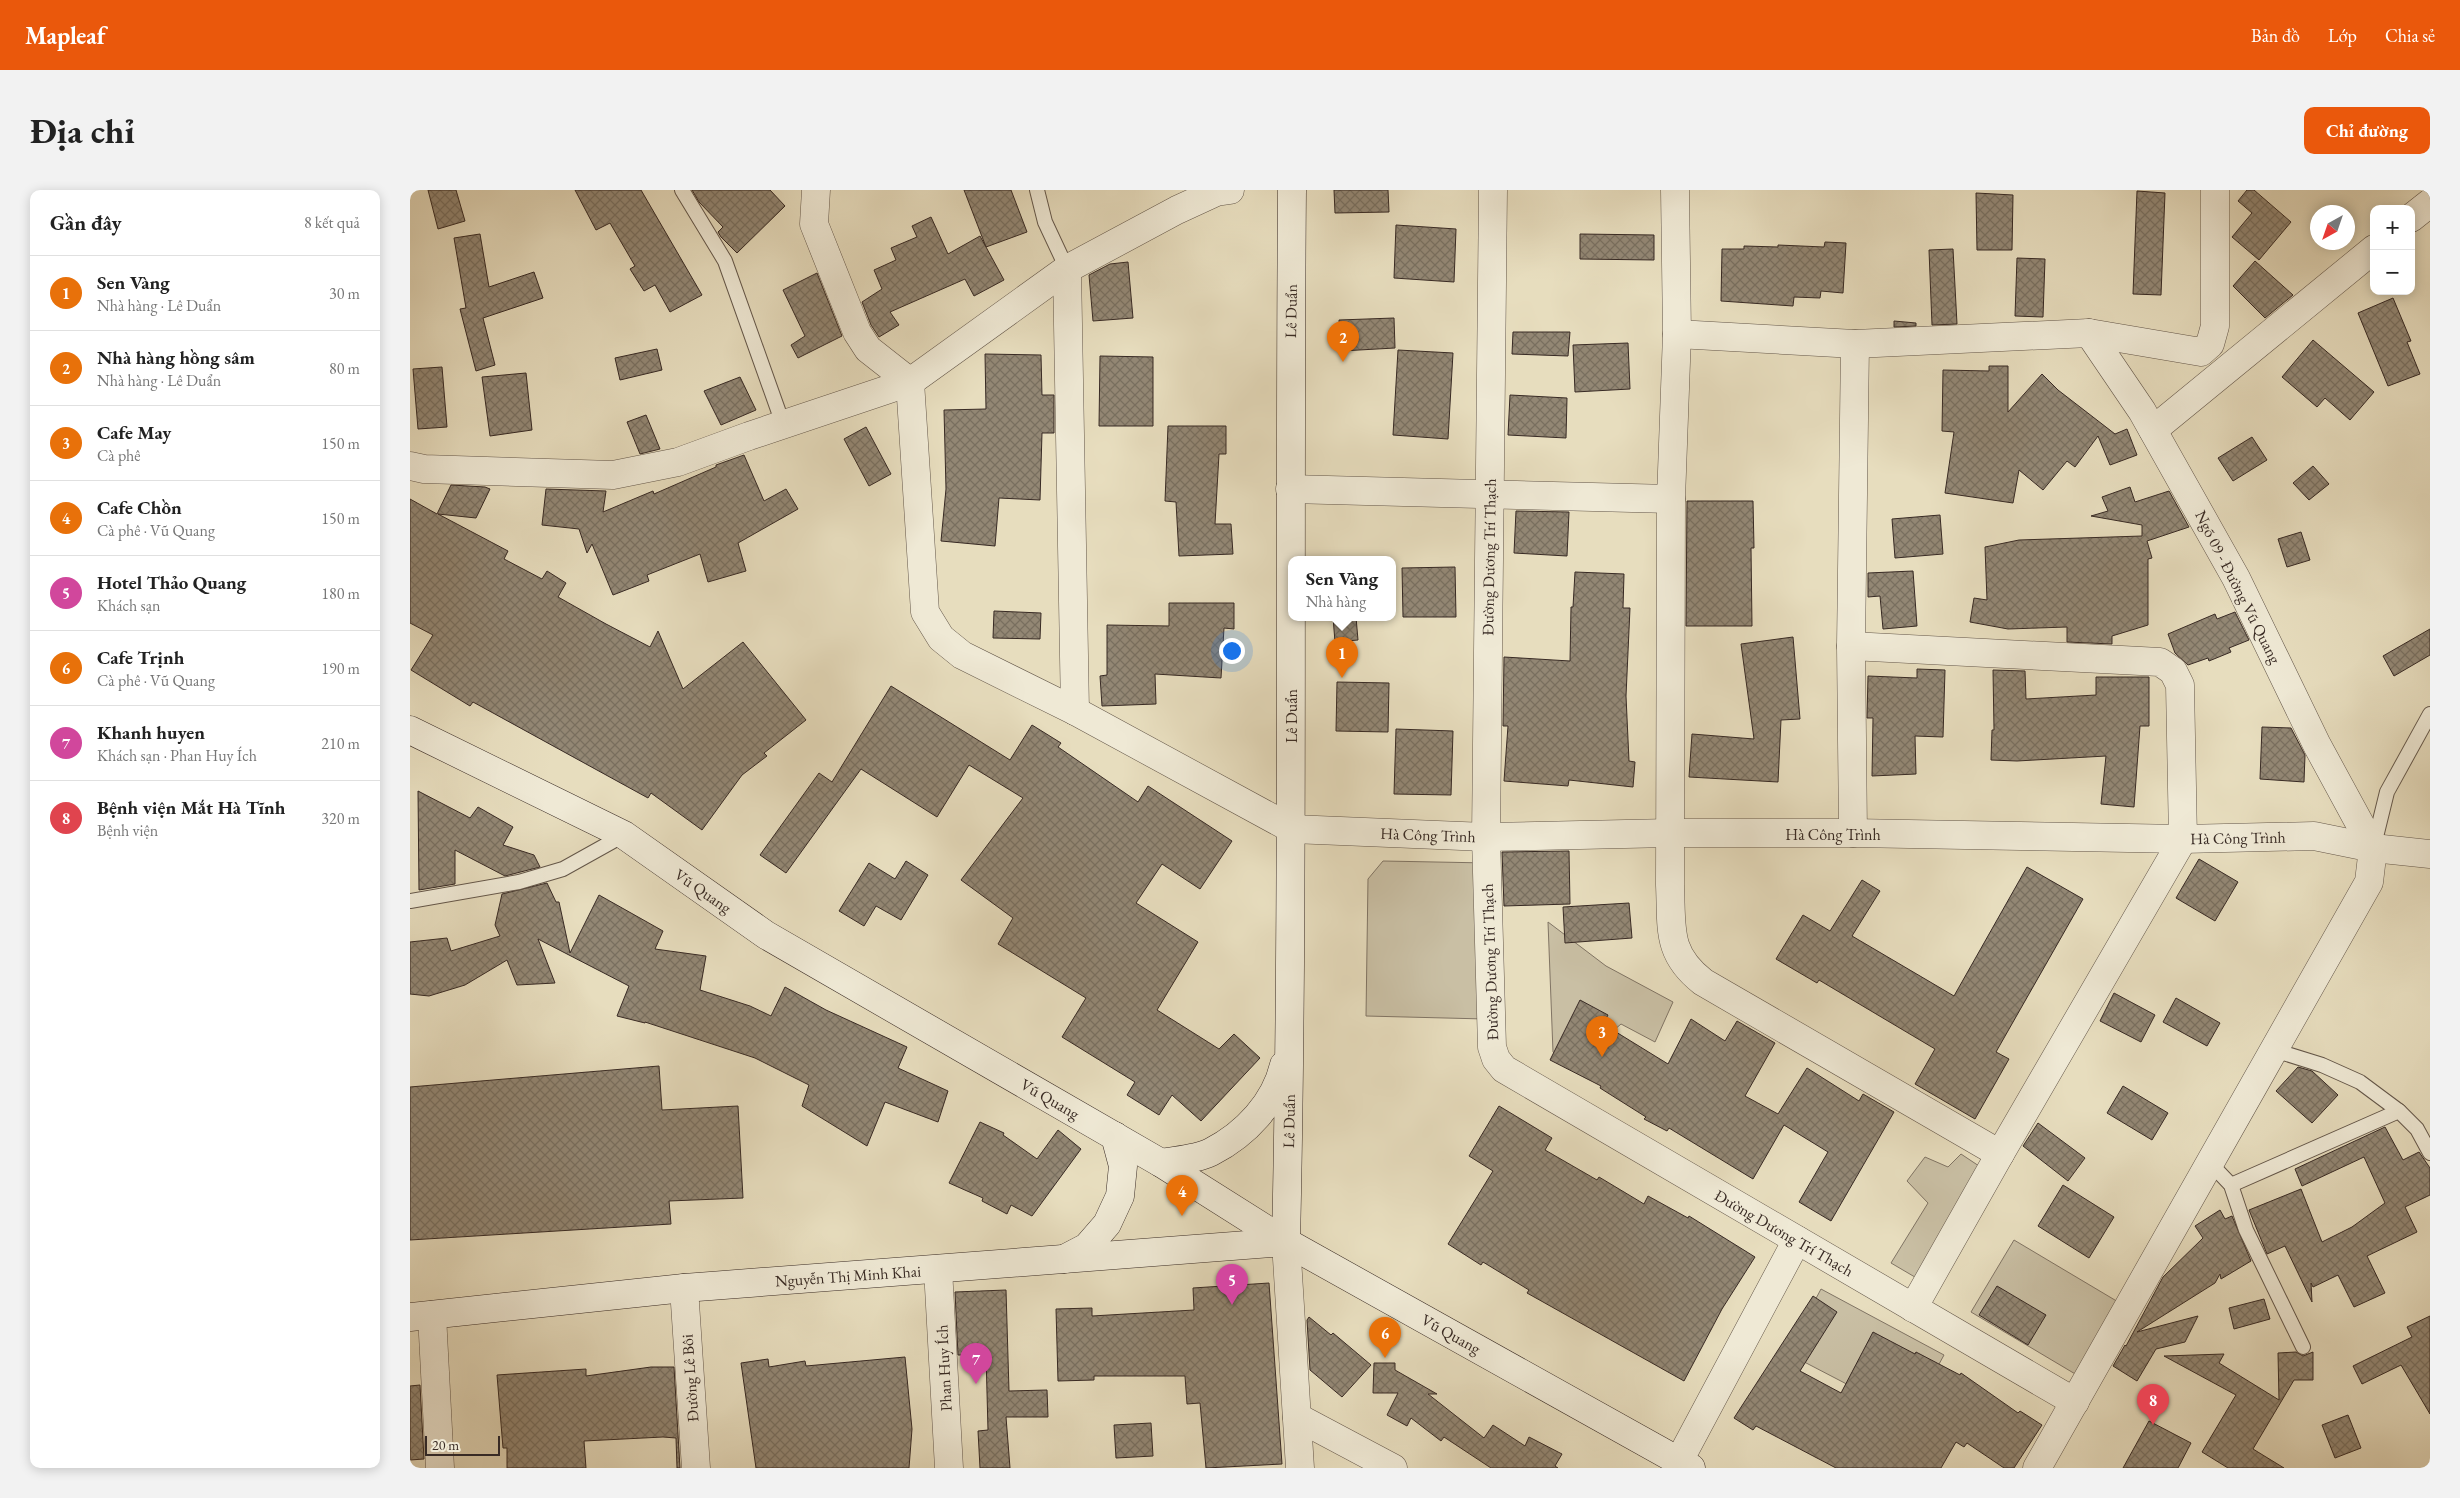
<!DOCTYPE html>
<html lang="vi">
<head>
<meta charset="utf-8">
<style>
  :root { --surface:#fff; --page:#f2f2f2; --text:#222; --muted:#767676; --line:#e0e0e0; --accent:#ea580c }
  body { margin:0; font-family:"EB Garamond",serif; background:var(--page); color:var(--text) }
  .controls { position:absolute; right:15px; top:15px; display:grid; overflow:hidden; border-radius:10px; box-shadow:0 2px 12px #0003 }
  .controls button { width:45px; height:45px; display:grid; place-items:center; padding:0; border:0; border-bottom:1px solid var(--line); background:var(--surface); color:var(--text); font:25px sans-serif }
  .compass { position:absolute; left:1900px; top:15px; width:45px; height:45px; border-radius:50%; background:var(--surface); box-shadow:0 2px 12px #0003; rotate:220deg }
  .scale { position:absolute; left:15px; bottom:12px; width:75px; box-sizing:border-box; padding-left:5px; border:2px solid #382a24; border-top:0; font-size:14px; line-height:18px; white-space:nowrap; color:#382a24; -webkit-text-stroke:4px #efe9d5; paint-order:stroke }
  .you { position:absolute; left:821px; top:460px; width:18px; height:18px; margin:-12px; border:4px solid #fff; border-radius:50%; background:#1a73e8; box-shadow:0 0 0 8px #1a73e833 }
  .badge { display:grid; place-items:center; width:32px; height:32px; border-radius:50%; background:var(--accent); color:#fff; font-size:16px; font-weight:700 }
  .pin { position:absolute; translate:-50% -41px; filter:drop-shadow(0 1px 2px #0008) }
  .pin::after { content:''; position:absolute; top:26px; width:18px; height:15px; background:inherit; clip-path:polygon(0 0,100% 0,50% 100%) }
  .popup { position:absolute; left:878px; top:366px; width:108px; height:65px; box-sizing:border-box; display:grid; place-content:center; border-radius:10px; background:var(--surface); filter:drop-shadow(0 1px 4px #0005); font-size:16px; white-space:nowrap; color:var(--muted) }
  .popup b { font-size:19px; color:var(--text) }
  .popup::after { content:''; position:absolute; left:50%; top:100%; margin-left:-10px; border:10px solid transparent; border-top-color:var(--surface) }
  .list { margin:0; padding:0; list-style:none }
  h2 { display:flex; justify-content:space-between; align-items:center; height:65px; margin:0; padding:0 20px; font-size:21px }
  h2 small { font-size:16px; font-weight:400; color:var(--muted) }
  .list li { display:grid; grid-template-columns:32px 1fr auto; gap:15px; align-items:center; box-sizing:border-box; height:75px; padding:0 20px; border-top:1px solid var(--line) }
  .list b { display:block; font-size:19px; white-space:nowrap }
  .list p { margin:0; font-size:16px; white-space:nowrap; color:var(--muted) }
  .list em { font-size:16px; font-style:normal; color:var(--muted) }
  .map { position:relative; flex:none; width:2020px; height:1278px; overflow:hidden; border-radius:10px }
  header { display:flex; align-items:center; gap:30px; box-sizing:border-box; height:70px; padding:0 25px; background:var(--accent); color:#fff }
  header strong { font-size:24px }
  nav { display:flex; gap:28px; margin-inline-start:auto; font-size:18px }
  .intro { display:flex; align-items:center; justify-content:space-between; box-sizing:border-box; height:120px; padding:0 30px }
  h1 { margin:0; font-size:35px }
  .button { padding:12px 22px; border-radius:10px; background:var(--accent); color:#fff; font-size:18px; font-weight:700 }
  main { display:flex; gap:30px; padding:0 30px }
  aside { flex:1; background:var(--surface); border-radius:10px; box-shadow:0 2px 12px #0003 }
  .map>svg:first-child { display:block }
  .grass { fill:#c9bfa4; stroke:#807464 }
  .building { fill:url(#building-cross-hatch); stroke:#382a24 }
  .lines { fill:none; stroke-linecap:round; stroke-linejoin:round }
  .service-casing { stroke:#64574a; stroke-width:16 }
  .minor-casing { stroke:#64574a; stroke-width:29 }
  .secondary-casing { stroke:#382a24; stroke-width:29 }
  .service { stroke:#efe9d5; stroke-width:14 }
  .minor { stroke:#efe9d5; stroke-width:28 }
  .secondary { stroke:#efe9d5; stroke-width:28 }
  .labels { text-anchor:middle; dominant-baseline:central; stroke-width:4; stroke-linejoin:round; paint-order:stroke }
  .street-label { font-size:16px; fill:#382a24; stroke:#efe9d5 }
</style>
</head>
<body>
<header>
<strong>Mapleaf</strong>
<nav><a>Bản đồ</a><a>Lớp</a><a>Chia sẻ</a></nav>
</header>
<div class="intro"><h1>Địa chỉ</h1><a class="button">Chỉ đường</a></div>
<main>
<aside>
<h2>Gần đây<small>8 kết quả</small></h2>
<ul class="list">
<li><span class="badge" style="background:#e8710a">1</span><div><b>Sen Vàng</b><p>Nhà hàng · Lê Duẩn</p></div><em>30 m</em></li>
<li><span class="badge" style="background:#e8710a">2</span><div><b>Nhà hàng hồng sâm</b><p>Nhà hàng · Lê Duẩn</p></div><em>80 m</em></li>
<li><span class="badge" style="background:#e8710a">3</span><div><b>Cafe May</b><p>Cà phê</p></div><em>150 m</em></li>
<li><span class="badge" style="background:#e8710a">4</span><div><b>Cafe Chồn</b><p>Cà phê · Vũ Quang</p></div><em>150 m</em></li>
<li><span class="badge" style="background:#d1479c">5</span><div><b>Hotel Thảo Quang</b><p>Khách sạn</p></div><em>180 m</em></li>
<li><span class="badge" style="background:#e8710a">6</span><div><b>Cafe Trịnh</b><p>Cà phê · Vũ Quang</p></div><em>190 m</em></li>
<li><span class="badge" style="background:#d1479c">7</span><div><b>Khanh huyen</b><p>Khách sạn · Phan Huy Ích</p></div><em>210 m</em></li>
<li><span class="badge" style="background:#e0444e">8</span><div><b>Bệnh viện Mắt Hà Tĩnh</b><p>Bệnh viện</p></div><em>320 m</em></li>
</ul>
</aside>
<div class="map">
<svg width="2020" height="1278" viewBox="0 0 2020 1278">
  <defs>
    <pattern id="building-cross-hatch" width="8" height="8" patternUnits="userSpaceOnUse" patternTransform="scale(1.25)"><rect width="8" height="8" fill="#938774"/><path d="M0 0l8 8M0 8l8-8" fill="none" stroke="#796f5f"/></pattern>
  </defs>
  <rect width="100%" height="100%" fill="#e7ddbe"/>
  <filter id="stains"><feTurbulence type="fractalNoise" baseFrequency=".004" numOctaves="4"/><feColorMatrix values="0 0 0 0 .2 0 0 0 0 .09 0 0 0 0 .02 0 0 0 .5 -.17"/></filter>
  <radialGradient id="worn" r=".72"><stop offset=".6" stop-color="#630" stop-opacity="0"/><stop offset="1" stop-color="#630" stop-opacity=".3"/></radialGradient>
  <g class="grass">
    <path d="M973,671l105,2 -3,156 -119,-3 2,-137z"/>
    <path d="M1138,732l58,44 67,36 -18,40 -34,-18 -51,44 -17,-16z"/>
    <path d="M1551,964l39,26 -63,110 -46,-27 37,-60 -21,-22 18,-24 23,10z"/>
    <path d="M1604,1050l116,69 -43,72 -116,-69z"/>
    <path d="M1411,1099l123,66 -34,62 -123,-64z"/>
  </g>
  <g class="building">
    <path d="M18,0h28l9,31 -27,8z"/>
    <path d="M165,0h66l61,105 -32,17 -15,-27 -11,6 -14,-22 5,-3 -25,-43 -14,7z"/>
    <path d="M282,0h78l15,16 -48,47 -16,-16 -3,-5 5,-5 -24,-25z"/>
    <path d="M554,0h47l16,42 -41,15z"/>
    <path d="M924,0h54l1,22 -54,1z"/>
    <path d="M1837,0h7l37,32 -32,38 -27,-23 20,-24 -14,-12z"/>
    <path d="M1727,1l28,2 -4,102 -28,-1z"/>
    <path d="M1566,3l37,2 -1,55h-35z"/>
    <path d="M521,27l17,37 32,-18 24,44 -30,16 -9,-17 -75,33 9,13 -20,12 -8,-12 -9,-23 20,-13 -8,-19 22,-10 -5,-12 26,-11 -5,-11z"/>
    <path d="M986,35l60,4 -2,53 -60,-4z"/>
    <path d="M70,44l9,53 45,-15 9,26 -60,20 12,47 -19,6 -16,-62 6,-1 -12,-70z"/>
    <path d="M1170,44l74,1v25l-74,-1z"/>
    <path d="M1415,52l21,1 -3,50 -22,-2 -1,7 -26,-1 -1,9 -72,-5 1,-52h22v-3l34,1v-2l46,2z"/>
    <path d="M1543,59l4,75 -25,1 -3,-75z"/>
    <path d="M1607,68l28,1 -2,58 -28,-1z"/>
    <path d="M1845,71l38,34 -28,23 -32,-32z"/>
    <path d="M718,72l5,56 -40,3 -4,-46 21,-11z"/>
    <path d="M407,83l25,63 -44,22 -7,-13 14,-9 -22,-46z"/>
    <path d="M1983,108l18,43 -4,1 13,32 -32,12 -30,-73z"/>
    <path d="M984,128l1,30 -54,3 -2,-31z"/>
    <path d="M1484,131l22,2v3l-22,1z"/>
    <path d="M1103,142h57l-2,24 -56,-2z"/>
    <path d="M1903,150l61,52 -24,28 -25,-22 -8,9 -35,-30z"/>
    <path d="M1218,153l2,46 -55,3 -2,-47z"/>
    <path d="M247,159l5,21 -42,10 -5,-22z"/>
    <path d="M988,160l55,3 -5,86 -55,-4z"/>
    <path d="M575,164l56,1 1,40h12v38h-12l-2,67 -41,-2 -4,48 -54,-5 5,-52 -2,-79 42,-1z"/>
    <path d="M690,166l53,1v69h-54z"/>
    <path d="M1579,176h19v46l34,-38 16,16 57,44 12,-5 10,26 -27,10 -12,-29 -23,31 -8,-6 -24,29 -24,-20 -6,33 -68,-10 9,-61 -12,-1 1,-61 46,1z"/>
    <path d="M32,177l5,60 -29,2 -5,-60z"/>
    <path d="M116,183l6,57 -42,6 -8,-59z"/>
    <path d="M330,187l16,33 -35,15 -17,-34z"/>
    <path d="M1100,205l57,3 -1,40 -58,-3z"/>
    <path d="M236,225l14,34 -20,5 -13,-32z"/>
    <path d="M758,236h58v28h-7l-4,70h16l2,30 -54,2 -3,-54 -11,-1z"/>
    <path d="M456,237l25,47 -22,12 -25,-47z"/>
    <path d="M1842,247l15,23 -34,21 -15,-23z"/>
    <path d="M334,265l20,46 22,-12 12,20 -60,34 8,28 -38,11 -8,-28 -53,21 2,6 -36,14 -21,-51 -5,9 -8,-24 -37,-4 4,-36 60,2 -3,21 50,-21 1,3 62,-27v-2z"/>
    <path d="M1903,276l16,18 -20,16 -16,-17z"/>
    <path d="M41,295l34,2 5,2 -14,29 -38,-4 70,37 -4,8 38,20 5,-8 19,12 -8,14 48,27 44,23 8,-16 25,58 60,-47 63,78 -42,33 3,3 -25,19 -40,55 -51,-37 -3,5 -175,-96 -3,4 -59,-36 22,-35 -23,-12v-124l27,15z"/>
    <path d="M1720,297l5,15 34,-11 20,36 -42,14 5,17 -4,1v66l-36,11v8l-45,-2v-15l-59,2 -38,-7 4,-24 13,2 -2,-53 34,-7 123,-4v-11l-51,-9 17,-5 -6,-14z"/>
    <path d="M1277,311h66l1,47h-3l1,78h-66z"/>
    <path d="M1106,321l53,1 -2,44 -53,-3z"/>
    <path d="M1530,325l3,39 -48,4 -3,-39z"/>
    <path d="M1891,342l9,28 -23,7 -9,-28z"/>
    <path d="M1045,377l1,50h-53l-1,-49z"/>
    <path d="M1503,381l4,55 -34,3 -3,-33 -12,1v-24z"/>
    <path d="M1165,382l49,2 -1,34h7l-4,88 3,65 6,1 -2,25 -64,-7 -1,6 -64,-5 4,-55h-5l1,-69 66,4 1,-54h2z"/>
    <path d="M759,413h65v26l-10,-1 -3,50 -66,-4 1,30 -54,2 -2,-30 7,-1v-50l62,1z"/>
    <path d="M584,421l47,2 -1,26 -47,-1z"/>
    <path d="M1825,422l14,28 -20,8 2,4 -22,9 -1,-3 -20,7 -13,-12 -7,-19 47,-20 2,5z"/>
    <path d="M923,427h23l2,23 -23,2z"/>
    <path d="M2020,439v26l-36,21 -11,-20z"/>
    <path d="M1383,447l7,82 -19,1 -3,62 -89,-5 3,-43 62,5 -13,-95z"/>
    <path d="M1507,479l28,1 -2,67 -28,-1 1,38 -44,2 1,-58h-6l1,-42 49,2z"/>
    <path d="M1583,480l32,1 1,28 70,-4v-18h53v49h-9l-6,81 -33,-3 5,-48 -89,5 -26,-1 1,-30h2z"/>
    <path d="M927,492l52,1 -1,49 -52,-1z"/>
    <path d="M481,496l119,74 22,-35 29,18 -3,4 80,55 10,-16 84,55 -32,48 -38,-25 -26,39 62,39 -41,68 62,39 15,-15 26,24 -59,63 -29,-26 -13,20 -32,-20 8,-13 -73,-45 24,-39 -88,-54 15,-26 -52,-38 62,-82 -54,-33 -32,52 -76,-48 -75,104 -26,-18 59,-82 13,9z"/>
    <path d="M1852,537l29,1 14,27 -1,27 -44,-3z"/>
    <path d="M986,539l57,2 -2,64 -57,-1z"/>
    <path d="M8,601l52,27 8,-11 35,20 -10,18 31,10 6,12 -35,9 -50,-26v34l-36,6z"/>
    <path d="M1159,661l1,53 -66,2 -2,-54z"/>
    <path d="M1789,669l39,23 -23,39 -39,-23z"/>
    <path d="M496,671l22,14 -27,45 -25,-14 -12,20 -25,-15 30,-48 26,16z"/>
    <path d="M1617,677l56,32 -87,153 13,7 -34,60 -60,-35 20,-35 -116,-69 -2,3 -41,-24 27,-44 27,16 32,-51 18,11 -28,45 102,60z"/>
    <path d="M137,693l9,19h3l11,51 29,-58 64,36 -8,18 51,7 -6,34 50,16 21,10 14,-29 41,23 81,37 -9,21 50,23 -10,31 -53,-20 -18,44 -65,-40 7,-21 -54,-27 -110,-36v1l-28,-7 12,-30 -91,-47 17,44 -38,2 -10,-25 -42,25 -36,11 -19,-2v-52l37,-4 4,13 49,-15 -5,-11 7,-31z"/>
    <path d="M1219,713l3,35 -67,5 -2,-36z"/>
    <path d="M1704,803l41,22 -14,27 -41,-21z"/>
    <path d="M1766,808l44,25 -13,23 -44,-24z"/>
    <path d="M1170,810l28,15 -5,9 65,40 23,-45 34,22 12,-20 38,22 -30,53 33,18 29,-46 52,33 4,-7 31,18 -63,109 -32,-19 29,-50 -44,-27 -31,54 -84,-51 -2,3 -23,-12 2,-2 -46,-29 1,-2 -51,-26z"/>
    <path d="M249,876l3,44 76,-4 5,92 -74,3 2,23 -261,16v-153z"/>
    <path d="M1888,877l14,4 26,24 -26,28 -36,-32z"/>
    <path d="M1713,896l45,27 -16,27 -45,-27z"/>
    <path d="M1089,916l53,32 -7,12 52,30 2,-3 45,27 4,-8 40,22 1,-2 66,41 -33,52 -38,72 -157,-88 2,-3 -46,-28 -2,3 -33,-21 45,-73 -24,-15z"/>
    <path d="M570,932l24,11 -1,2 34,24 21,-29 23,19 -49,67 -21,-11 -4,9 -25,-13 1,-3 -34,-15z"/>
    <path d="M1628,933l47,35 -17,23 -45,-35z"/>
    <path d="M1975,937l18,33 16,-8 11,16v27l-25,12 12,25 -50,24 18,37 -31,14 -16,-32 -25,12 -2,-4 1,19 -27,-56 -18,8 -18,-44 52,-21 21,53 30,-15 33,-24 -21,-46 -62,29 -7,-17z"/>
    <path d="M1653,995l51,32 -25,41 -51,-32z"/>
    <path d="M1810,1020l5,9 7,-3 19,45 -30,18 -1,-5 -5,9 -78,49 61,-16 -13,26 -29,7 -19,32 -24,-15 12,-21 1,1 37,-69 40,-39 -8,-12z"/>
    <path d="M859,1093l13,181 -76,4 -6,-65 -13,1 -2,-28h-91v4l-36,1 -2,-72 36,-1v8l102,-6 -1,-22z"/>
    <path d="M1587,1096l49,29 -18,30 -49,-30z"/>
    <path d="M596,1100l3,101 38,-1 1,27h-42l4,51h-30l-2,-37 10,-1 -2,-75h-28l-3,-63z"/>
    <path d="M1403,1106l24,16 -37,59 41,22 32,-61 42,22 1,-2 44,23 1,-2 57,40 2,-2 22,14 -28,43h-10l-37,-25 -3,4 -8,-5 -15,26h-105l-80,-42 -3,4 -19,-12z"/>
    <path d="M1854,1109l6,20 -36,10 -5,-21z"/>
    <path d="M2020,1126v98l-29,-49 -39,19 -9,-18 59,-29 -5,-10z"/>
    <path d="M899,1127l22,18 2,-2 38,32 -29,32 -32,-27 -3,-50z"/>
    <path d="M1886,1162l7,4 10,-4v28h-19l-41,69 31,19h-56l-26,-16 34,-57 -72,-39 60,-2 -5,9 60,37 -1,-47z"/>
    <path d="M495,1167l7,72 -3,39h-153l-15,-105 27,-4 1,8 36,-6 1,5z"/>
    <path d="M964,1173h21v7l42,24h-9l56,44 9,-13 32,21 4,-9 33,17 -7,12 3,2h-67l-47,-31 -3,4 -30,-23 -4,8 -20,-11 11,-22h-25z"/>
    <path d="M241,1177h23l6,101h-3l-1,-30 -13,-1 -79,4 2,27h-79v-20h-4l-6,-73 89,-6v7z"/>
    <path d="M10,1195l4,74 -14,1v-74z"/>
    <path d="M1938,1225l13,33 -26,10 -13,-33z"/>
    <path d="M1739,1231l42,22 -13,25h-55z"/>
    <path d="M741,1233l2,33 -37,2 -2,-33z"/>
  </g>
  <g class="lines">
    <g class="service-casing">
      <g id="service">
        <path d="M272,0l43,71 58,163"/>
        <path d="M627,0l8,32 22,47"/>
        <path d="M1964,655l13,-53 43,-78"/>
        <path d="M0,711l109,-19 44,-13 61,-34"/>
        <path d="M1864,860l48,15 38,17 39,29"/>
        <path d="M1800,973l21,22 15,45 57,117"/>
        <path d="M1821,995l168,-74 18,18 13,24"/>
      </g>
    </g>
    <g class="minor-casing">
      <g id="minor">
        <path d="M406,0l-2,34 43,108 11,17 42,33 15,230 16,26 21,17 113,56 217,118 194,8 184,-4h183l330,6 131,-3 59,12 57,6"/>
        <path d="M1083,0l-7,647 6,210 4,12 8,10 571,333"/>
        <path d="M1265,0l2,144 -6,165 -1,386c2,43 -4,68 33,97l297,172"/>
        <path d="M2001,28l19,-15"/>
        <path d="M657,79l8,442"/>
        <path d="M1679,143l53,78 94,167 81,167 56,103"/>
        <path d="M1267,144l178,10 234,-11 112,19 9,-8 5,-18v-136"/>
        <path d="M1743,240l221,-181"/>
        <path d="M0,276l14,3 189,6 65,-13 71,-26 161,-54 157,-113 110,-59 39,-18 14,-2"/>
        <path d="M880,299l381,10"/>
        <path d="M1441,456l309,16 13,9 7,14 3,154 -183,315 -87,154"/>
        <path d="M1443,643l-2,-187 4,-302"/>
        <path d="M876,1052l14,226"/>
        <path d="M528,1079l11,199"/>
        <path d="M274,1098l12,180"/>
        <path d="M22,1125l8,153"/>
        <path d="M887,1227l96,51"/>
        <path d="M1269,1271l118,-221"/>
        <path d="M1627,1278l332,-586 4,-34"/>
      </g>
    </g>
    <g class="secondary-casing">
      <g id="secondary">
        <path d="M0,540l214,105 142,100 395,228 125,79 405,226"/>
        <path d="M751,973c16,-3 36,-4 50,-11 35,-18 64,-49 73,-87"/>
        <path d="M876,1052c8,-351 3,-701 6,-1052"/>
        <path d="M654,1069l23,-12 20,-23 13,-28 3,-30 -8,-30"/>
        <path d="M0,1127l274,-29 602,-46"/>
      </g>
    </g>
    <use href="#service" class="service"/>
    <use href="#minor" class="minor"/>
    <use href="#secondary" class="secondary"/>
  </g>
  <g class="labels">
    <g class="street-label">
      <text transform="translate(881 121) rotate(-89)">Lê Duẩn</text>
      <text transform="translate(1079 367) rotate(-89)">Đường Dương Trí Thạch</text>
      <text transform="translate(1828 397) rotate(63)">Ngõ 09 - Đường Vũ Quang</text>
      <text transform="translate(881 526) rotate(-90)">Lê Duẩn</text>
      <text x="1423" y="644">Hà Công Trình</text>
      <text transform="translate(1018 645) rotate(2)">Hà Công Trình</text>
      <text transform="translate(1828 648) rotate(-1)">Hà Công Trình</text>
      <text transform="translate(293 701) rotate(35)">Vũ Quang</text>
      <text transform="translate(1080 772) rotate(-92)">Đường Dương Trí Thạch</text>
      <text transform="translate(640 909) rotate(30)">Vũ Quang</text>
      <text transform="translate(879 931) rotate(-89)">Lê Duẩn</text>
      <text transform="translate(1374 1043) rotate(30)">Đường Dương Trí Thạch</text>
      <text transform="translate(438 1086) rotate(-4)">Nguyễn Thị Minh Khai</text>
      <text transform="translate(1041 1144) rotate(29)">Vũ Quang</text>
      <text transform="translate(534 1178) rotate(-93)">Phan Huy Ích</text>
      <text transform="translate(280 1188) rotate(-94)">Đường Lê Bôi</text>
    </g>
  </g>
  <rect width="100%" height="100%" filter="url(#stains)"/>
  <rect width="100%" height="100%" fill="url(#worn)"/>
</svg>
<div class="controls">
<button>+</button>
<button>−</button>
</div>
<svg class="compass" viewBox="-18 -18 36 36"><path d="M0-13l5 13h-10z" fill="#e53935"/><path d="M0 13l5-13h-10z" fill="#767676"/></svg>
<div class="scale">20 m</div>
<div class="you"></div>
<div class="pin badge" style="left:932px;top:488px;background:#e8710a">1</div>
<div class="popup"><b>Sen Vàng</b>Nhà hàng</div>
<div class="pin badge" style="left:933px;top:172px;background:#e8710a">2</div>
<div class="pin badge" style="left:1192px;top:867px;background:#e8710a">3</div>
<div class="pin badge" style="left:772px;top:1026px;background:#e8710a">4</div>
<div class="pin badge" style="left:822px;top:1115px;background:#d1479c">5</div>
<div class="pin badge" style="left:975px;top:1168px;background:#e8710a">6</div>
<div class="pin badge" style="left:566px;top:1194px;background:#d1479c">7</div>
<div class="pin badge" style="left:1743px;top:1235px;background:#e0444e">8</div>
</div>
</main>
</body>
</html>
